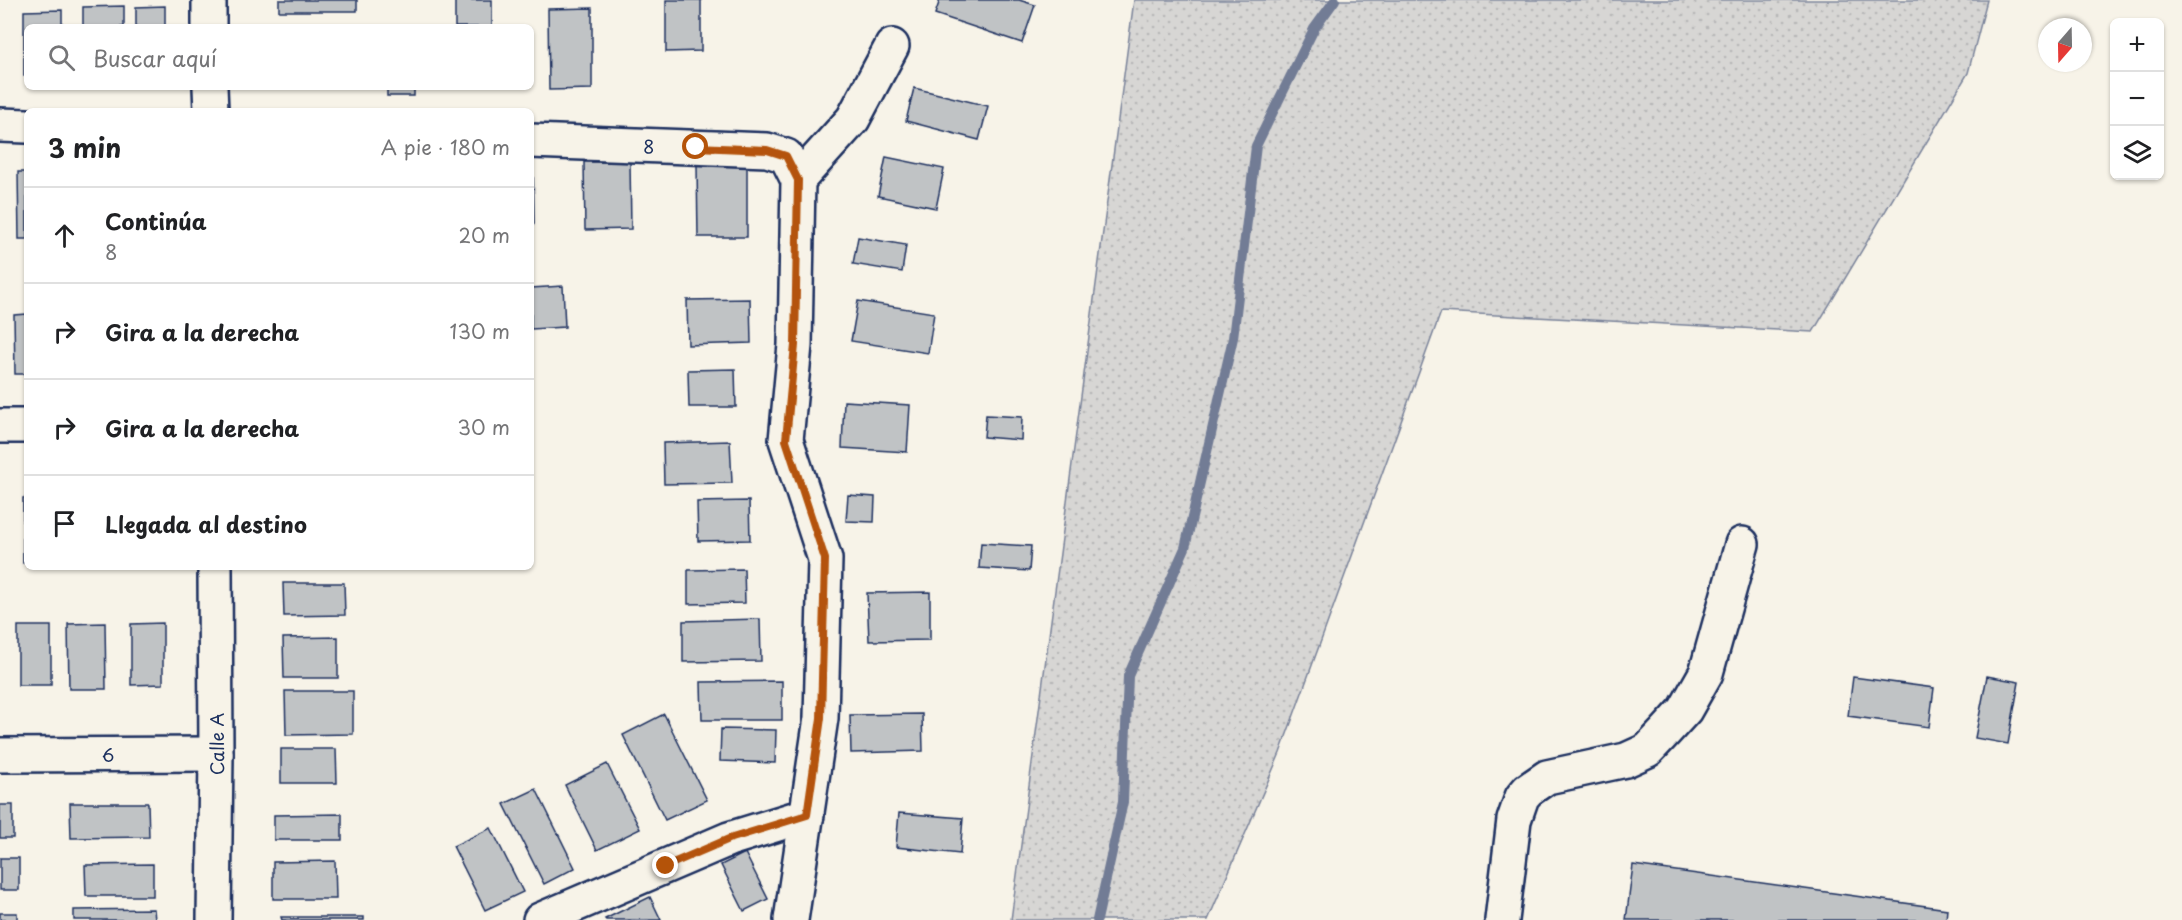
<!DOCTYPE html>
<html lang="es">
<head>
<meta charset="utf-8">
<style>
  :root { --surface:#fff; --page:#f2f2f2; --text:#202124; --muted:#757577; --line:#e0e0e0 }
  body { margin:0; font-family:"Playpen Sans",sans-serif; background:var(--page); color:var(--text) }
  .controls { position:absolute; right:18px; top:18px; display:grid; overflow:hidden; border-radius:9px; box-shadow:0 2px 4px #0004 }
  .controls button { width:54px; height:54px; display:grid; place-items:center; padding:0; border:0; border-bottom:2px solid var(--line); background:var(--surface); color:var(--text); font:30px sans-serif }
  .compass { position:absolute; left:2038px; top:18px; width:54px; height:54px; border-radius:50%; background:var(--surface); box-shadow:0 2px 4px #0004; rotate:200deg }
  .stop { position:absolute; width:18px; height:18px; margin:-14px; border:4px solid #b45309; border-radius:50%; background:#fff }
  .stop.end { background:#b45309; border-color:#fff; box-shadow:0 2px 6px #0008 }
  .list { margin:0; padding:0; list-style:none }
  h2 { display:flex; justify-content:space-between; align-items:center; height:78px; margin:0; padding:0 24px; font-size:26px }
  h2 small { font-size:20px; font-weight:400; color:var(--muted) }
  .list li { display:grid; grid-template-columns:39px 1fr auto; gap:18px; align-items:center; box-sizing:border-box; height:96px; padding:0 24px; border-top:2px solid var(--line) }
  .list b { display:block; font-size:22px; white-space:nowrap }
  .list p { margin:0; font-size:20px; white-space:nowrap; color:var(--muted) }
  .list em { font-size:20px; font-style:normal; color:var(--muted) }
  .icon { flex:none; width:33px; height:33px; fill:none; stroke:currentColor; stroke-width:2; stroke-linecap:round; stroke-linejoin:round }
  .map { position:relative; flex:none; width:2182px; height:920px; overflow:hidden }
  .search { position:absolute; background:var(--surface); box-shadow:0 2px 4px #0004; left:24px; top:24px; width:510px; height:66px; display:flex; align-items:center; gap:15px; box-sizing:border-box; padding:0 21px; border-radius:9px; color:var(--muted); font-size:22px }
  .panel { position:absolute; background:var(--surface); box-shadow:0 2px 4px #0004; left:24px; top:108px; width:510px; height:462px; border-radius:9px }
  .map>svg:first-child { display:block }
  .grass { fill:url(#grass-dots); stroke:#798299; stroke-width:1.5 }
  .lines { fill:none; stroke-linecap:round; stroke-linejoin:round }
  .stream { stroke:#727c95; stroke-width:10 }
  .building { fill:#c0c3c5; stroke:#1b2f5e; stroke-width:1.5 }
  .minor-casing { stroke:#1b2f5e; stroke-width:38 }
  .minor { stroke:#f7f3e8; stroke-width:33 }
  .route { stroke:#b45309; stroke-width:8 }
  .labels { text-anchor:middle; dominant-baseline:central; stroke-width:6; stroke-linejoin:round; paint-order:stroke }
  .street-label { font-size:18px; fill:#1b2f5e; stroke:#f7f3e8 }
</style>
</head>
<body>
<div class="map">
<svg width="2182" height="920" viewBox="0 0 2182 920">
  <defs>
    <pattern id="grass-dots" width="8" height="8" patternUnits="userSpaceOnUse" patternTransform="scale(1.5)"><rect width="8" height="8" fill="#d7d6d4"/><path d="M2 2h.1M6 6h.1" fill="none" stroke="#b8b8b8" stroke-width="1.8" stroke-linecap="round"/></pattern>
  </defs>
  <rect width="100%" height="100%" fill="#f7f3e8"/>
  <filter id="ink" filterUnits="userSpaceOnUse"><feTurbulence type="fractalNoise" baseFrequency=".0167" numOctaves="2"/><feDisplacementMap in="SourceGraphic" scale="12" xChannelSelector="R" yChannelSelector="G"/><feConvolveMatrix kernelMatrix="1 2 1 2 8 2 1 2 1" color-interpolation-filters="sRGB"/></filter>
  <g filter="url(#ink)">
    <path class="grass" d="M1134,0h853l-19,73 -155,259 -372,-20 -161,441 -72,167h-197z"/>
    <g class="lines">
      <path class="stream" d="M1097,920l26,-118 5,-126 57,-128 48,-210 23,-192 58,-117 21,-29"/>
    </g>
    <g class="building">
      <rect x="279" y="0" width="78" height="11"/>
      <rect x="455" y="0" width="37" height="27"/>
      <path d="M666,0h35v51l-35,1z"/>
      <path d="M940,0h79l16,5 -13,38 -87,-29z"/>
      <path d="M124,6v21h-41v-20z"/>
      <path d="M165,6v21h-29v-20z"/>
      <path d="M592,8v81l-43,1 -1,-81z"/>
      <path d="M62,10v17h-35v49h-3v-65z"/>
      <rect x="387" y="87" width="27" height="9"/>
      <path d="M914,88l74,18 -9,34 -73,-19z"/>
      <path d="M886,157l58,12 -8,39 -58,-12z"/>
      <path d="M531,160h2l1,64h-3z"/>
      <path d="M584,162h46l1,67 -46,1z"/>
      <path d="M747,164v73h-49l-1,-72z"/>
      <path d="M18,172h9v67h-8z"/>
      <path d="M858,237l48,8 -4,27 -49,-8z"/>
      <path d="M563,286l2,41 -34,2v-41z"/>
      <path d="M750,299l1,44 -63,2 -1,-45z"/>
      <path d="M858,301l76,12 -6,40 -77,-12z"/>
      <path d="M27,314v60h-12l-1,-59z"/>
      <path d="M735,369l1,38h-47l-1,-37z"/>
      <path d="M844,401l66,4 -3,47 -65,-4z"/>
      <path d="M986,415l36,2 -1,23 -37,-3z"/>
      <path d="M730,441l2,42 -68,1 -1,-41z"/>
      <path d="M848,495l27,2 -1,25 -28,-1z"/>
      <rect x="23" y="498" width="4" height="65"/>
      <path d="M749,501l1,39 -52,1 -1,-39z"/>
      <path d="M981,543l50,3 -2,25 -50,-3z"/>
      <path d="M744,569l1,34 -57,1v-34z"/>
      <path d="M283,583h61l1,32 -61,1z"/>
      <path d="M930,592v48l-61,1 -2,-48z"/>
      <path d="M760,619l1,42 -78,1v-41z"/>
      <path d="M105,623l1,66h-37l-1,-65z"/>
      <path d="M163,623v61l-32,1v-61z"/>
      <rect x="18" y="626" width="33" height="59"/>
      <path d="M338,637v41h-54l-1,-40z"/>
      <path d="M1987,676l32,6 -11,62 -33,-6z"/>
      <path d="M1853,677l81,11 -5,39 -81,-11z"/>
      <path d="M782,681v39h-80l-1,-38z"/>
      <path d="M285,691h68v43l-67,1z"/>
      <path d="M664,714l43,86 -42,20 -42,-85z"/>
      <path d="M922,714l1,37 -72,2 -1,-38z"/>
      <path d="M721,729l55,1 -1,33 -55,-2z"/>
      <path d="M281,749h55l1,34h-56z"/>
      <path d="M607,764l33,65 -43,21 -32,-65z"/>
      <path d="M536,789l39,79 -31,16 -40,-80z"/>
      <path d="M70,803h78l1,34 -78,1z"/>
      <rect x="0" y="805" width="13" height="33"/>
      <path d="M899,813l64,5 -3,36 -64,-7z"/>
      <path d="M342,814v26h-68v-25z"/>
      <path d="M491,828l32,64 -38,18 -32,-64z"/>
      <path d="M745,853l23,46 -24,12 -23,-46z"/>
      <rect x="0" y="858" width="19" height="32"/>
      <path d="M335,861l1,38h-63v-37z"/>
      <path d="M153,864v32h-67l-1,-31z"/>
      <path d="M1633,865l314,44 -1,11h-320z"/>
      <path d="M650,897l11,23h-55l-1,-1z"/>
      <path d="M154,909l1,11h-81v-10z"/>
      <rect x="0" y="913" width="17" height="7"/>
      <path d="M281,917h83v3h-82z"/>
    </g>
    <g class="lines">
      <g class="minor-casing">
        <g id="minor">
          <path d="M209,0v27"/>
          <path d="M210,87l1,24"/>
          <path d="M0,125l27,1"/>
          <path d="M531,141l236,9 19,6 12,24 -3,165 -9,95 39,119 -4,159 -30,202"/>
          <path d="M798,180l55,-61 39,-73"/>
          <path d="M0,426h27"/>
          <path d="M0,755l216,-1"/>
          <path d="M214,920l2,-166 -1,-187"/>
          <path d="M540,920l189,-81 78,-24"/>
          <path d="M1502,920l12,-100 8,-23 6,-7 19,-13 79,-17 22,-10 17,-18 20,-22 21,-37 36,-129"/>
        </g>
      </g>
      <use href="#minor" class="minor"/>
    </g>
  </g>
  <g class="lines" filter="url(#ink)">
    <path class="route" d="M666,866l63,-27 78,-24 14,-97 4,-159 -39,-119 9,-95 3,-165 -12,-24 -19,-6 -71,-3"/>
  </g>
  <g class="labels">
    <g class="street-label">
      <text transform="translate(649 146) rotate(2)">8</text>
      <text transform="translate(216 744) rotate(-90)">Calle A</text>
      <text x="108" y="754">6</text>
    </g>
  </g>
</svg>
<div class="controls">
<button>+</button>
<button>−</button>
<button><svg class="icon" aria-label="layers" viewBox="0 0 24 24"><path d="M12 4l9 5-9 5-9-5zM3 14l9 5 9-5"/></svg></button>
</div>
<svg class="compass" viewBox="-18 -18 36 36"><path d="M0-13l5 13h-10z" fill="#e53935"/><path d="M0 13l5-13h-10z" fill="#757577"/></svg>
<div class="stop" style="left:696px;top:147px"></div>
<div class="stop end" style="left:666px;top:866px"></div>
<div class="search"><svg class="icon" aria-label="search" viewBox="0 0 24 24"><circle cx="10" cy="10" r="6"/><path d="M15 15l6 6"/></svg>Buscar aquí</div>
<section class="panel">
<h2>3 min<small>A pie · 180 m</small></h2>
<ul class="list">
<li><svg class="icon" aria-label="ahead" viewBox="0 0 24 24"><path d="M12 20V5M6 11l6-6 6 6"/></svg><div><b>Continúa</b><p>8</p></div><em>20 m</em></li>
<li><svg class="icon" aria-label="right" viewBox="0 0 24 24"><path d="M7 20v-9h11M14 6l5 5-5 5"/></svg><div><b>Gira a la derecha</b></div><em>130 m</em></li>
<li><svg class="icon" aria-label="right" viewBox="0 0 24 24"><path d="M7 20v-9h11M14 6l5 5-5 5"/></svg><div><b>Gira a la derecha</b></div><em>30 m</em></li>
<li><svg class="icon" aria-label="arrive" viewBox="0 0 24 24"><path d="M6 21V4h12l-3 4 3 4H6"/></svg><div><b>Llegada al destino</b></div></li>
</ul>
</section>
</div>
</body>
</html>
